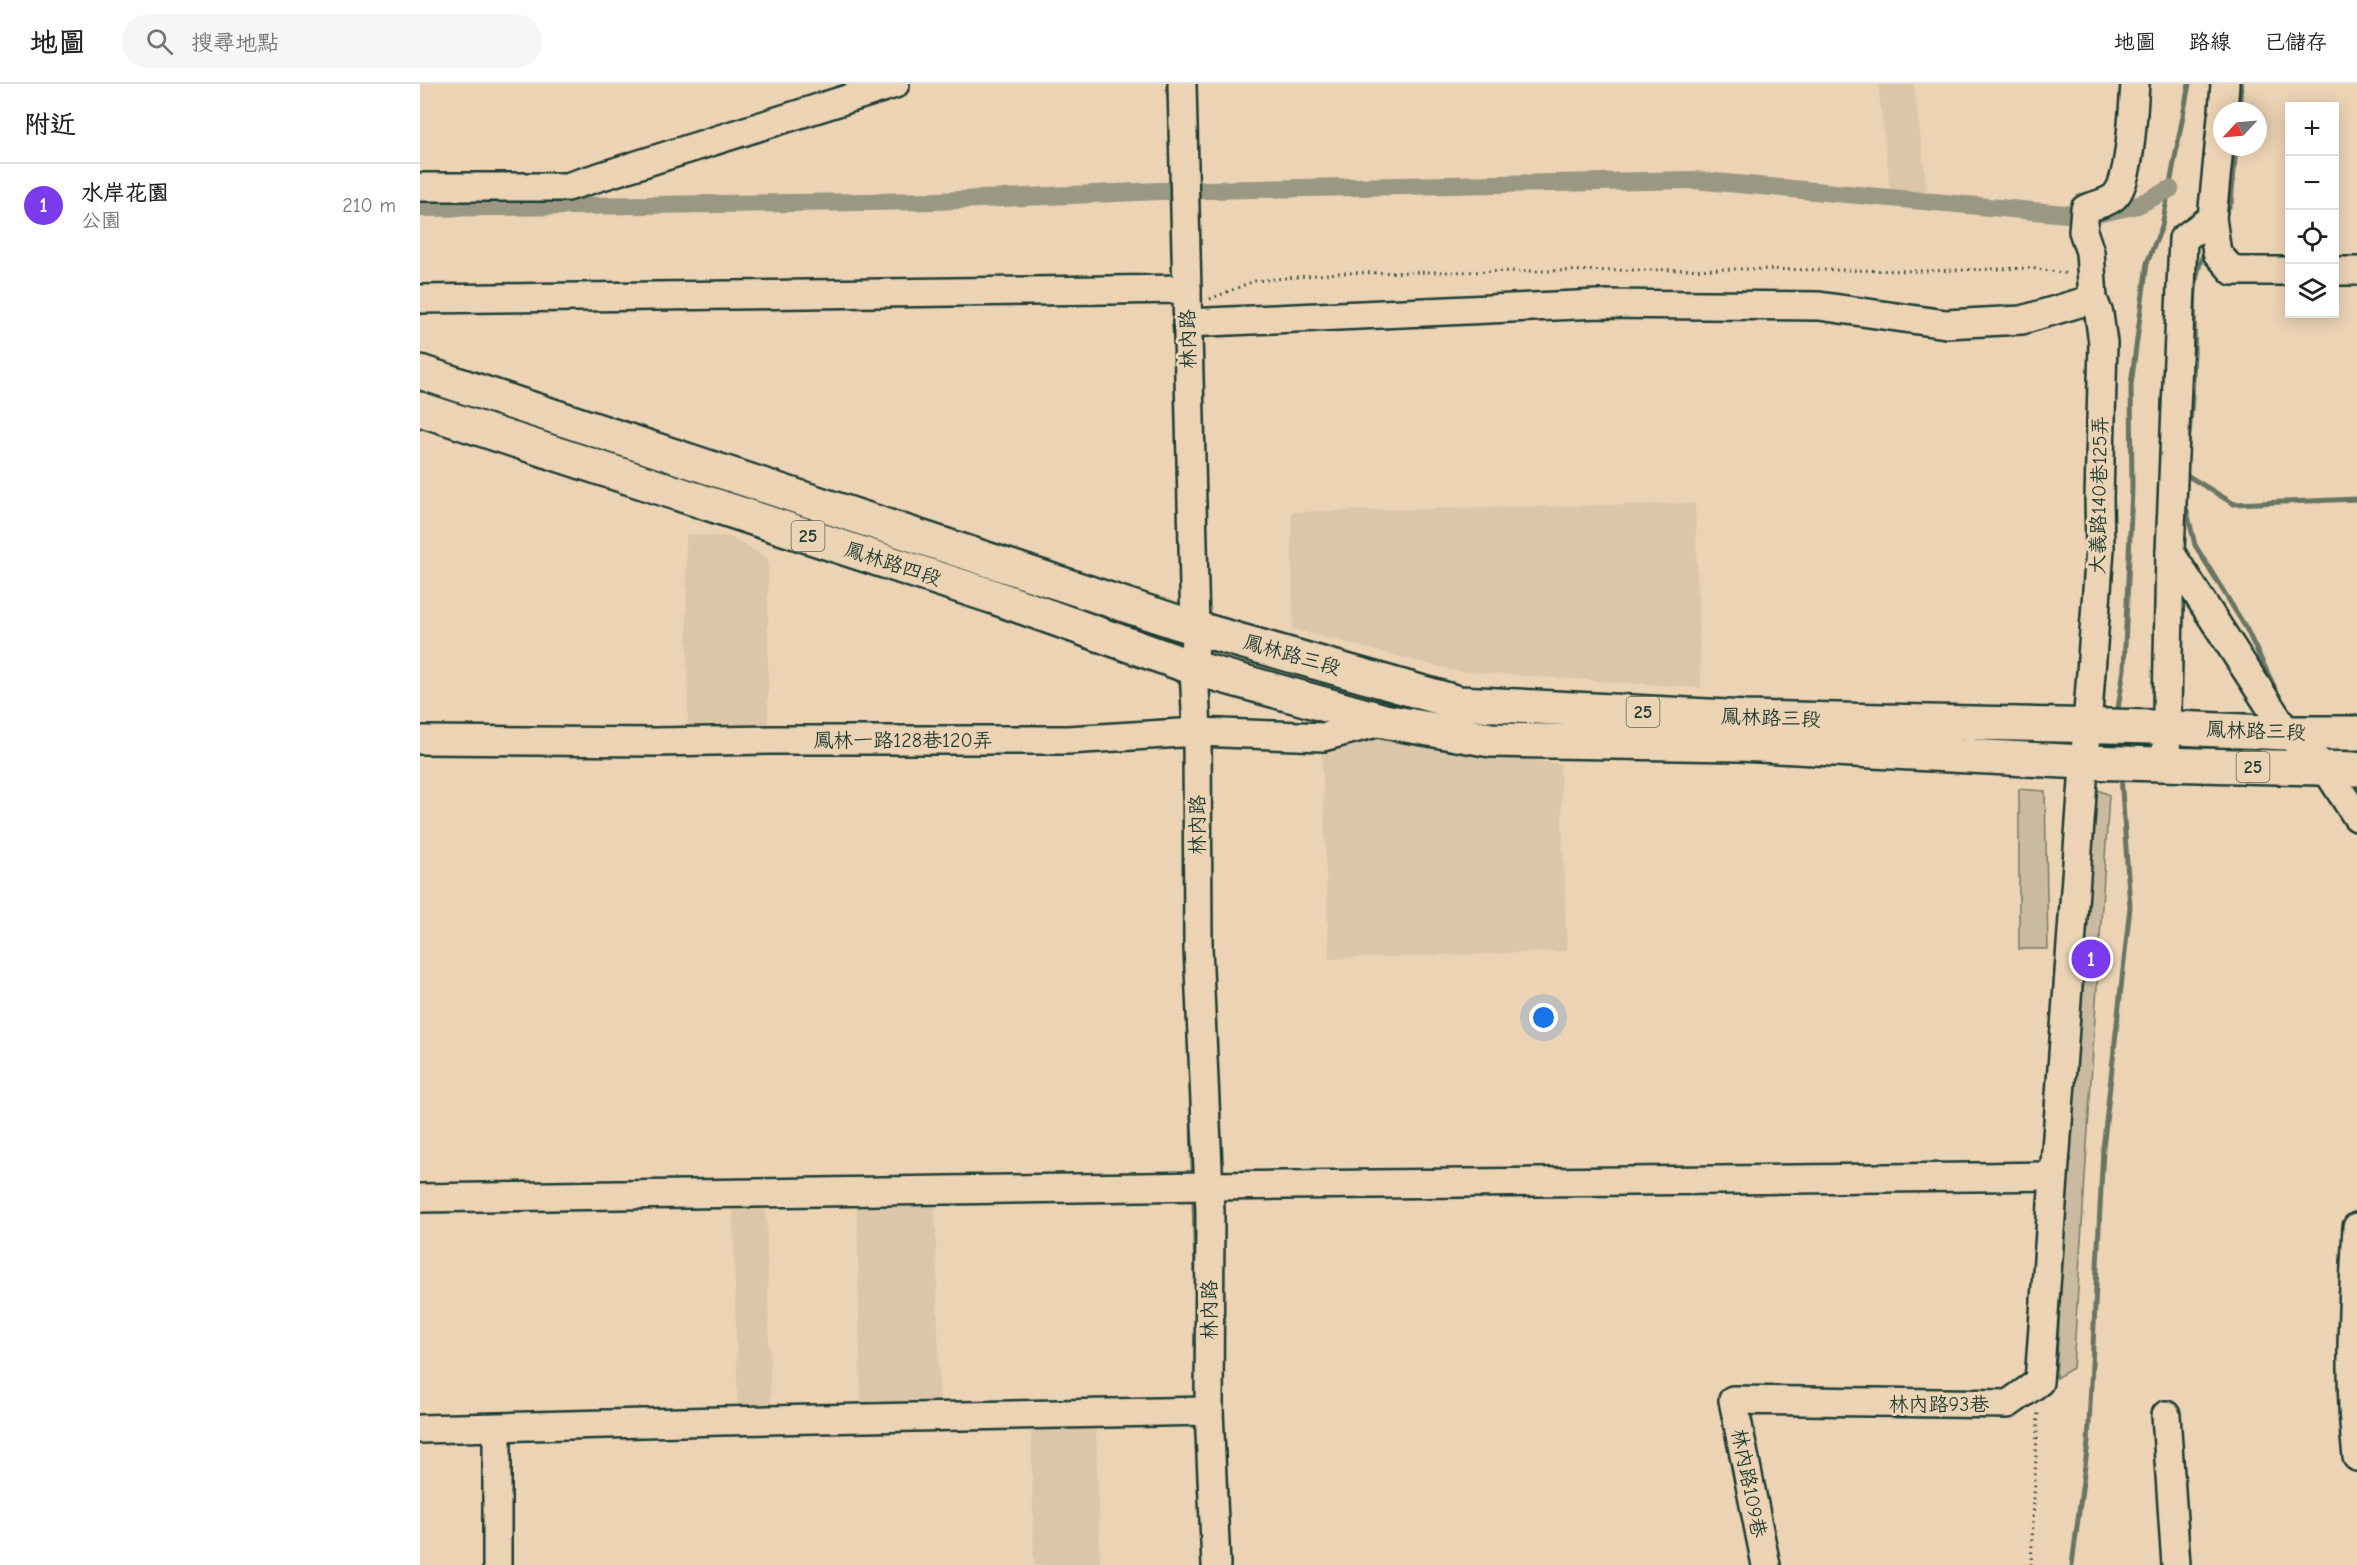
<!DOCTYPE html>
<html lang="zh-TW">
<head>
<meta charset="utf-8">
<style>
  :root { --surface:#fff; --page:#f6f6f6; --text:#222; --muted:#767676; --line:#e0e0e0; --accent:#7c3aed }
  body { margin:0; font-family:"Comic Neue","LXGW WenKai TC",sans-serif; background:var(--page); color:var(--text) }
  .controls { position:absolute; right:18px; top:18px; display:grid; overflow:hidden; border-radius:0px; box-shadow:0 3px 15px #0003 }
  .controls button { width:54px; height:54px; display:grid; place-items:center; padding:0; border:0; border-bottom:2px solid var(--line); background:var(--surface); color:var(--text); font:30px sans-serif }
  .compass { position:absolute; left:1793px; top:18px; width:54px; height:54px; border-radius:50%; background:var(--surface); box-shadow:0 3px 15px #0003; rotate:244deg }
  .you { position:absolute; left:1124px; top:934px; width:21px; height:21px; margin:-15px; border:4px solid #fff; border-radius:50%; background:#1a73e8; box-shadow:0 0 0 9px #1a73e833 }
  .badge { display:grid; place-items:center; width:39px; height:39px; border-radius:50%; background:var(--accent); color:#fff; font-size:20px; font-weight:700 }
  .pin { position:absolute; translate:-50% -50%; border:3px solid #fff; box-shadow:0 2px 6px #0006 }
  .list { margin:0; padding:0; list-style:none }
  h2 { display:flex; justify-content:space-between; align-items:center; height:78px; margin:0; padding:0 24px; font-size:26px }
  h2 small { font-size:20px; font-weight:400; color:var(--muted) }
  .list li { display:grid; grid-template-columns:39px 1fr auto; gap:18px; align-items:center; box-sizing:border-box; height:84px; padding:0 24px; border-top:2px solid var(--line) }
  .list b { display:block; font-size:22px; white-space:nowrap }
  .list p { margin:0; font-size:20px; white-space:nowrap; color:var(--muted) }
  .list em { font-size:20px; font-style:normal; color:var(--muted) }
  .icon { flex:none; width:33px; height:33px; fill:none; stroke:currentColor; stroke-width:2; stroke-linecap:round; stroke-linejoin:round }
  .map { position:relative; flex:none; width:1937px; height:1481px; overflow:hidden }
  header { display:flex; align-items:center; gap:36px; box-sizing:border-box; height:84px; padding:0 30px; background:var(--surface); border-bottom:2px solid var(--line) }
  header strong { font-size:28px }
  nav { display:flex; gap:33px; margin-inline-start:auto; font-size:21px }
  .search { width:420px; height:54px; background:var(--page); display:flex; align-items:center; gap:15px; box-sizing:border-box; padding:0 21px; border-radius:33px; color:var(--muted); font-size:22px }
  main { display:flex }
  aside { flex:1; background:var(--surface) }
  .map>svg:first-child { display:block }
  .built { fill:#dbc6a9 }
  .green { fill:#caba9f; stroke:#747c6a; stroke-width:1.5 }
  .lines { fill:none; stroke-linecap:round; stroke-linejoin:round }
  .stream { stroke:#697463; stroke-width:5 }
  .canal { stroke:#9a9882; stroke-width:18 }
  .minor-casing { stroke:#1f3d34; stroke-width:32 }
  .major-casing { stroke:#1f3d34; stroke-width:38 }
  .path { stroke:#1f3d34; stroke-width:3; stroke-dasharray:1.5 4.5; stroke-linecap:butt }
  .minor { stroke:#ecd3b4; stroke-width:27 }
  .major { stroke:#ecd3b4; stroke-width:33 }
  .labels { text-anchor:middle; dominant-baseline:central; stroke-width:6; stroke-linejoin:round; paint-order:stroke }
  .shield { fill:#ecd3b4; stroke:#5c6a5a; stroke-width:1.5 }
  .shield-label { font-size:18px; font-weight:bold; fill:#1f3d34 }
  .street-label { font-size:20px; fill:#1f3d34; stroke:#ecd3b4 }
</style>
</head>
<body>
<header>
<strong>地圖</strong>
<div class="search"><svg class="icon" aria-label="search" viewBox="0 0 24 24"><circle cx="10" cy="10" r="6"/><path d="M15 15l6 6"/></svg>搜尋地點</div>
<nav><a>地圖</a><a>路線</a><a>已儲存</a></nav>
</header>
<main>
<aside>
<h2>附近<small></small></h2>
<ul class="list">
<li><span class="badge">1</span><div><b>水岸花園</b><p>公園</p></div><em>210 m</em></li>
</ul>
</aside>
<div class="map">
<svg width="1937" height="1481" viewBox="0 0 1937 1481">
  <rect width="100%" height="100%" fill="#ecd3b4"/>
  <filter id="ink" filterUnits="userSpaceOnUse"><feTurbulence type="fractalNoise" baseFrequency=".0167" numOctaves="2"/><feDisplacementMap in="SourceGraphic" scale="12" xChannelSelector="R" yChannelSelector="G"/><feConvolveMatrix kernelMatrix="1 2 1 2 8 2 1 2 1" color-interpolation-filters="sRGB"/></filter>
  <g filter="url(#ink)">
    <g class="built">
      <path d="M1458,0h36l13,106 -36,4z"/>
      <path d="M1275,419l6,185 -246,-17 -162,-42 -2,-117z"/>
      <path d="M266,450l44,3 38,21v175l-80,1z"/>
      <path d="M901,644l239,36 7,187 -238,8z"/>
      <path d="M515,1119l5,212 -79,1 -4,-211z"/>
      <path d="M346,1122l5,212 -33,1 -5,-212z"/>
      <path d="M676,1344l4,137h-66l-3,-136z"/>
    </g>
    <g class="green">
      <path d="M1599,705l26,2 3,158h-29z"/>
      <path d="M1676,705l13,6 -36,573 -17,10 14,-256z"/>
    </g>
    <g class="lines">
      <g class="stream">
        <path d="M1819,27l2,-27"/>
        <path d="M1803,134l8,-15 5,-56"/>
        <path d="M1767,371c4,-34 6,-69 7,-103 2,-34 -5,-73 13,-105"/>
        <path d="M1765,390l49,30 123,-5"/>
        <path d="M1764,415l11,46 51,83 28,58"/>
        <path d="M1697,631l7,-46 8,-180 -1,-104 16,-122 15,-37 27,-142"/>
        <path d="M772,1030l1,56"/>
        <path d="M774,1118l2,72"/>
        <path d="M1652,1481l16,-122 15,-294 27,-242 -9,-132"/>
      </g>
      <path class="canal" d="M0,124l516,-7 224,-10 533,-11 395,36 50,-11 32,-16"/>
      <g class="minor-casing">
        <g id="minor">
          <path d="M762,0l13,544 -1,40 3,64 1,215 12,265 -1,199 7,154"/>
          <path d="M1803,27l2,-27"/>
          <path d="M1802,33l-10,101 5,35 16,18h57"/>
          <path d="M0,103h147l328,-103"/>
          <path d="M1914,187h23"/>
          <path d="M0,215l767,-10"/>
          <path d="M767,239l411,-19 221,2 127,18 76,-4 71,-21"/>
          <path d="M1750,468l117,181 39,36 31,48"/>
          <path d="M0,656l234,2 119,-2h295l129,-8 126,5 61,-16"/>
          <path d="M1746,680l4,-212 13,-313 29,-21"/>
          <path d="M0,1114l788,-12 845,-10"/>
          <path d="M1937,1143c-4,77 -9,153 0,230"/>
          <path d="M1746,1331l10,150"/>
          <path d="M77,1344v137"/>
          <path d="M0,1345l301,-8 488,-10"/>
          <path d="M1346,1481l-33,-165 275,4 31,-22 61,-833 -1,-51 4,-155 -4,-29 -6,-15 -3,-47 -7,-21 2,-22c9,-4 23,-6 30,-13 16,-16 18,-88 20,-112"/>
        </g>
      </g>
      <g class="major-casing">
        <g id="major">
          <path d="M0,288l775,256 264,75 287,15 408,9 133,6h70"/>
          <path d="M0,325l574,188 200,71 190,53 107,19 248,4 345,18 273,7"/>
        </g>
      </g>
      <g class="path">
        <path d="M790,215l44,-18 84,-8 407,-4 179,2 107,-3 38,6"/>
        <path d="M1611,1481l7,-154"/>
      </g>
      <use href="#minor" class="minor"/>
      <use href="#major" class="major"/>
    </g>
  </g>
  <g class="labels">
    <g class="shield">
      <rect x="371.5" y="437" width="33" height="30" rx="4.5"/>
      <rect x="1206.5" y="613" width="33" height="30" rx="4.5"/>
      <rect x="1816.5" y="668" width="33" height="30" rx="4.5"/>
    </g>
    <g class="shield-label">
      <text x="388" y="452">25</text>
      <text x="1223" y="628">25</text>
      <text x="1833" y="683">25</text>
    </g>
    <g class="street-label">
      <text transform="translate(768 255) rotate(-91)">林內路</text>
      <text transform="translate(1679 411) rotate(-89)">大義路140巷125弄</text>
      <text transform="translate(473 480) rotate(18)">鳳林路四段</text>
      <text transform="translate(872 571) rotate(16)">鳳林路三段</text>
      <text transform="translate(1351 634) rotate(2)">鳳林路三段</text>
      <text transform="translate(1836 647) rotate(2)">鳳林路三段</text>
      <text x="483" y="656">鳳林一路128巷120弄</text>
      <text transform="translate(777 741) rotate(-90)">林內路</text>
      <text transform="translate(789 1226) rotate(-90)">林內路</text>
      <text x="1519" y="1320">林內路93巷</text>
      <text transform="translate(1329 1399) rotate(79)">林內路109巷</text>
    </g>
  </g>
</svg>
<div class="controls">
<button>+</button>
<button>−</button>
<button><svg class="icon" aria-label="locate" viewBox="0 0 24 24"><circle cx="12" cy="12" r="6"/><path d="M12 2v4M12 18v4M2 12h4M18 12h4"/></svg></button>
<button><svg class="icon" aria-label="layers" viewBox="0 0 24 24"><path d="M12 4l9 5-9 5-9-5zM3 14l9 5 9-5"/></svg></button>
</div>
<svg class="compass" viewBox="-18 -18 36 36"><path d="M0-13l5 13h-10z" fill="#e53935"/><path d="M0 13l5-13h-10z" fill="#767676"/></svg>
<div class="you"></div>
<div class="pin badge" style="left:1671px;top:875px">1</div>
</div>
</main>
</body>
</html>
